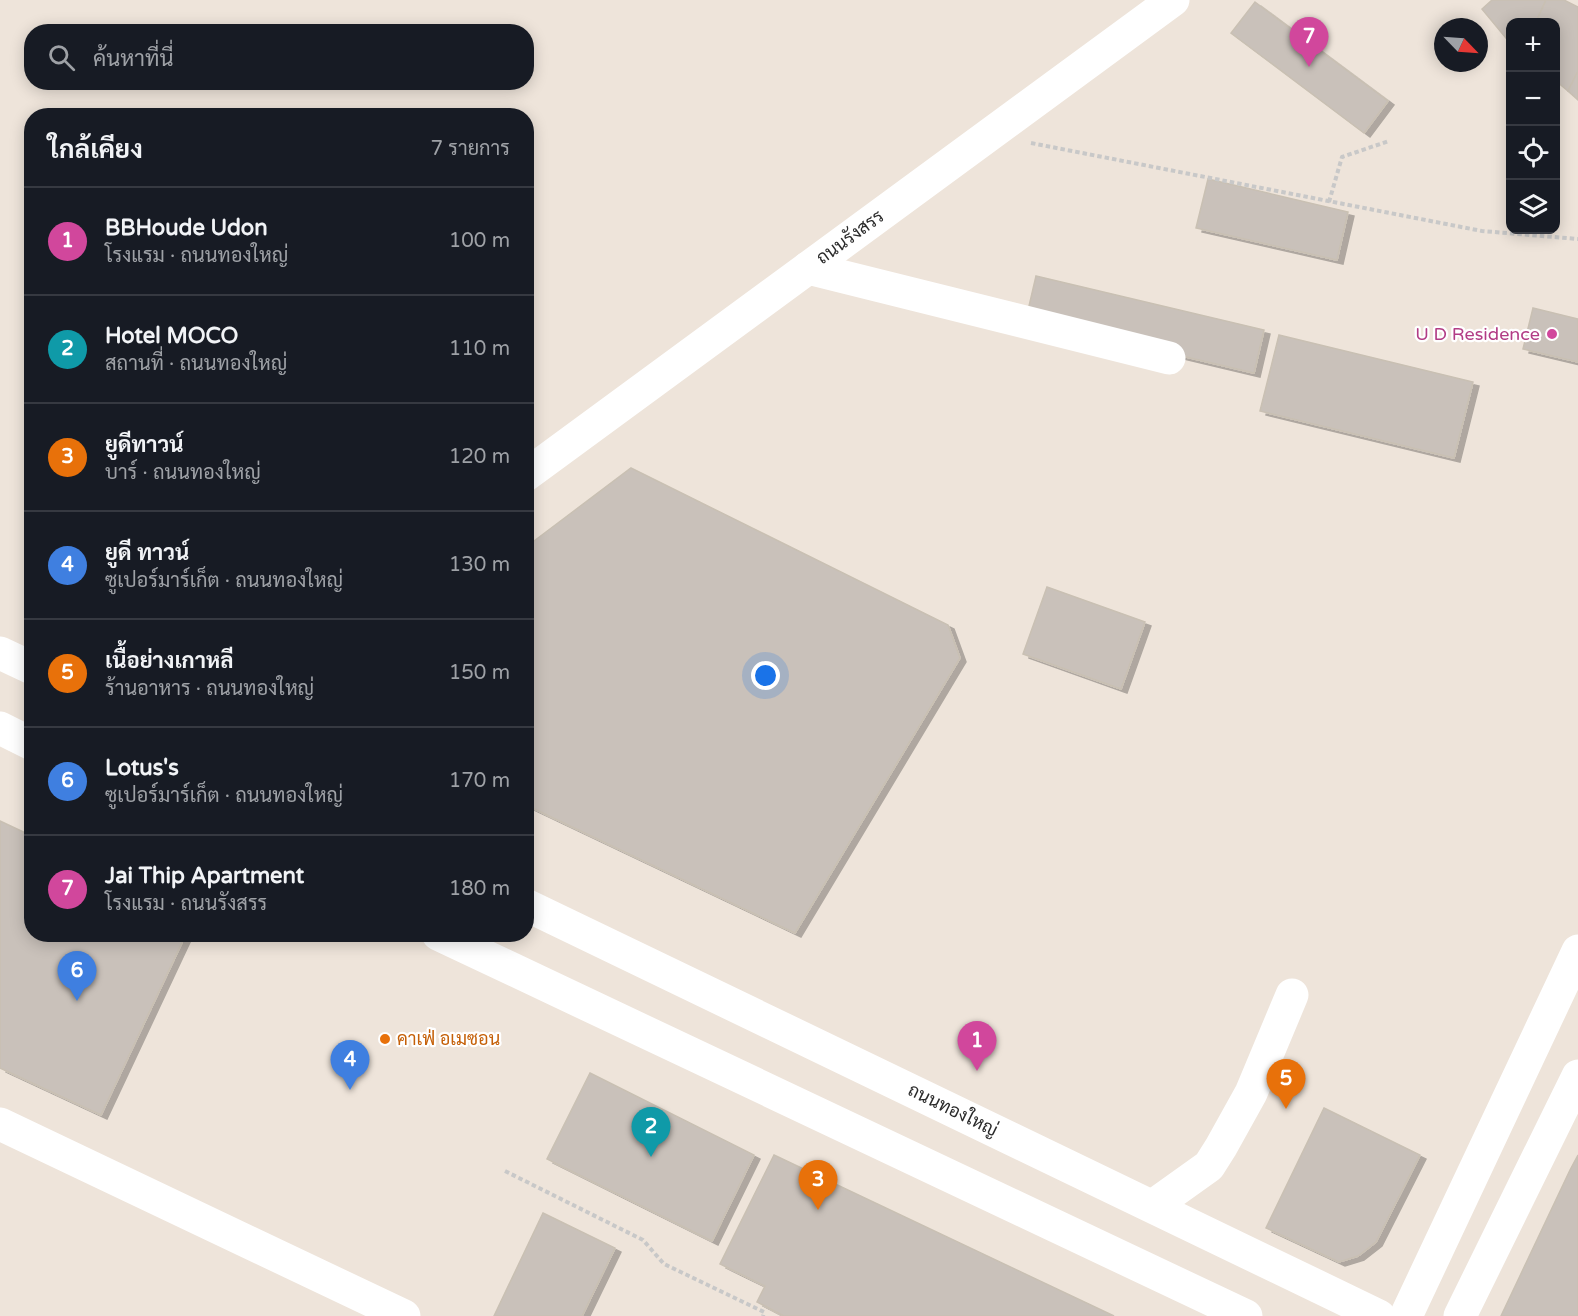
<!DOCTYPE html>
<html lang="th">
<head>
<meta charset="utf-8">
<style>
  :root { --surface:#171b24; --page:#20242c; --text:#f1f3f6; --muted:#9ea1a6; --line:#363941; --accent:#356aff }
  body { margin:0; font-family:"Varela Round",Sarabun,sans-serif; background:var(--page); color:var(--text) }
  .controls { position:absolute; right:18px; top:18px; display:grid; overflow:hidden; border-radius:12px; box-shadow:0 3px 15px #0003 }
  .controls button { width:54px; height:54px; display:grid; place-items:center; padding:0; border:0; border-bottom:2px solid var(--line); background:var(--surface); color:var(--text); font:30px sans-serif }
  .compass { position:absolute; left:1434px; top:18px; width:54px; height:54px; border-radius:50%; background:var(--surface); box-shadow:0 3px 15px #0003; rotate:115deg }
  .you { position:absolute; left:766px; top:676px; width:21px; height:21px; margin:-15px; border:4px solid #fff; border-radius:50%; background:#1a73e8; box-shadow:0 0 0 9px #1a73e833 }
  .badge { display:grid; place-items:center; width:39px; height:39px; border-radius:50%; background:var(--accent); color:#fff; font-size:20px; font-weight:700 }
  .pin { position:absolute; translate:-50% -50px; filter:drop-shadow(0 2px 3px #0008) }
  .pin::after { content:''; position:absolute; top:32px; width:21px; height:18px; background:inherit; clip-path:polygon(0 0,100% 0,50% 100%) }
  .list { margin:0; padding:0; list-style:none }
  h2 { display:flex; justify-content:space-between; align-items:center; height:78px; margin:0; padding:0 24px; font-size:26px }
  h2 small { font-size:20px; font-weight:400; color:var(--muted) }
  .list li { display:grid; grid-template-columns:39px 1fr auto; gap:18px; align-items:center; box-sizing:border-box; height:108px; padding:0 24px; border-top:2px solid var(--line) }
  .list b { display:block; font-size:22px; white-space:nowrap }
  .list p { margin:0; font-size:20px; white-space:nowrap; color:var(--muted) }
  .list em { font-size:20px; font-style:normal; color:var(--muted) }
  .icon { flex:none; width:33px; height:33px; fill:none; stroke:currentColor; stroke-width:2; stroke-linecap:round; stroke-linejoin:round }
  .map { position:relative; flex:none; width:1578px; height:1316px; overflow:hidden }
  .search { position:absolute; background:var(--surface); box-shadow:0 3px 15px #0003; left:24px; top:24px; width:510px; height:66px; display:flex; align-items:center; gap:15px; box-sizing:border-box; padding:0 21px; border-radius:24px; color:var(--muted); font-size:22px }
  .panel { position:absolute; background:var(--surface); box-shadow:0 3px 15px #0003; left:24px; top:108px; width:510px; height:834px; border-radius:24px }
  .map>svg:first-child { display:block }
  .building { fill:#c9c1ba; stroke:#c9c0b3; stroke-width:1.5; filter:url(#shadow) }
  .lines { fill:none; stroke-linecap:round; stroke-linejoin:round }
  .path { stroke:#c8c8c8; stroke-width:4; stroke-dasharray:4.5 3; stroke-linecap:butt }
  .minor { stroke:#fff; stroke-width:33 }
  .hotel-dot { fill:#d1479c; stroke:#fff; stroke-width:2 }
  .food-dot { fill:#e8710a; stroke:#fff; stroke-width:2 }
  .labels { text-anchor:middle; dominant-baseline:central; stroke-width:4.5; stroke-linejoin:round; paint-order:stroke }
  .street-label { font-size:18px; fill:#2a2a2a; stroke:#fff }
  .hotel-label { font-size:18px; fill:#b23c85; stroke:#fff; text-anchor:end }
  .food-label { font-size:18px; fill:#c56008; stroke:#fff; text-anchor:start }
</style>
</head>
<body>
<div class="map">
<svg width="1578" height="1316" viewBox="0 0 1578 1316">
  <defs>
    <filter id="shadow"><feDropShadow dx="6" dy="4" stdDeviation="0" flood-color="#0004"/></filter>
  </defs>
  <rect width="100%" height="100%" fill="#eee4da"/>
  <g class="building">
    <path d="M1492,0h54l-10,22h-26v21l-28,-34z"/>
    <path d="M1546,0h18l14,7v64l-10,20 -12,-10v-59h-20z"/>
    <path d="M1255,2l133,99 -24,32 -133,-100z"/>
    <path d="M1578,71v29l-10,-9z"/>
    <path d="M1208,179l140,33 -11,48 -141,-32z"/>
    <path d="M1036,276l228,54 -10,43 -228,-54z"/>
    <path d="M1533,308l45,11v43l-55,-13z"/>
    <path d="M1279,335l194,47 -19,76 -194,-47z"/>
    <path d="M631,468l317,157 12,33 -165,275 -269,-128v-258z"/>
    <path d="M1047,587l98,35 -24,67 -98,-35z"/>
    <path d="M0,821l32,15v98h154l-85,181 -101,-47z"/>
    <path d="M590,1073l164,82 -42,86 -165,-82z"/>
    <path d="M1324,1108l96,47 -44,87 -18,14 -19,6 -73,-34z"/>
    <path d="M774,1155l340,161h-330l-27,-14 8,-16 -45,-22z"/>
    <path d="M1578,1155v161h-77l69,-146z"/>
    <path d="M543,1213l72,35 -33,68h-88z"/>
  </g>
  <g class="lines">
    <g class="path">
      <path d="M1031,143l451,88 96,8"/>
      <path d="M1329,202l13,-45 47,-16"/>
      <path d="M505,1171l138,69 21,24 100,48 -1,4"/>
    </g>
    <g class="minor">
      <path d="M808,268l361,90"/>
      <path d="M526,475l647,-475"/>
      <path d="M0,653l32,15"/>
      <path d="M0,728l32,16"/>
      <path d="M526,905l853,411"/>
      <path d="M438,934l808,382"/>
      <path d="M0,1124l404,192"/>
      <path d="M1153,1206l56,-40 12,-19 30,-54 41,-98"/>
      <path d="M1406,1316l172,-365"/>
      <path d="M1460,1316l118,-240"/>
    </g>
  </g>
  <circle class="hotel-dot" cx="1552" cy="334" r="6"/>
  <circle class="food-dot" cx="385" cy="1039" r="6"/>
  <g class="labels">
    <g class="street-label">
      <text transform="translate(850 237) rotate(-36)">ถนนรังสรร</text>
      <text transform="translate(953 1110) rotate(26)">ถนนทองใหญ่</text>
    </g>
    <g class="hotel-label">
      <text x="1540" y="334">U D Residence</text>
    </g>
    <g class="food-label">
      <text x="397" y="1039">คาเฟ่ อเมซอน</text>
    </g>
  </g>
</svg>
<div class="controls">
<button>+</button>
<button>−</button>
<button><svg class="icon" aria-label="locate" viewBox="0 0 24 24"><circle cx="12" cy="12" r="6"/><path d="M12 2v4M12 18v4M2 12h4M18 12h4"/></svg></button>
<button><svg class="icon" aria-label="layers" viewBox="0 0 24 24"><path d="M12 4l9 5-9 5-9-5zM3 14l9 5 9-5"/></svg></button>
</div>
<svg class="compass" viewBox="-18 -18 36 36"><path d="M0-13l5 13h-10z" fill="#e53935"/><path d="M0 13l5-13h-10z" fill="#9ea1a6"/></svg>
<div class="you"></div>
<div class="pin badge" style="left:977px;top:1071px;background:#d1479c">1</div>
<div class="pin badge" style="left:651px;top:1157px;background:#0f9aa8">2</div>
<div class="pin badge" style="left:818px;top:1210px;background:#e8710a">3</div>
<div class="pin badge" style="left:350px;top:1090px;background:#3f7fe0">4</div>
<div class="pin badge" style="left:1286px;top:1109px;background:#e8710a">5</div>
<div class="pin badge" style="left:77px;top:1001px;background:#3f7fe0">6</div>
<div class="pin badge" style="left:1309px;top:67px;background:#d1479c">7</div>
<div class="search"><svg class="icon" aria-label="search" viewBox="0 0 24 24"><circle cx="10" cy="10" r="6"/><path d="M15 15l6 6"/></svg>ค้นหาที่นี่</div>
<section class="panel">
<h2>ใกล้เคียง<small>7 รายการ</small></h2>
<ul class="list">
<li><span class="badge" style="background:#d1479c">1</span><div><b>BBHoude Udon</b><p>โรงแรม · ถนนทองใหญ่</p></div><em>100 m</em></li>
<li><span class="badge" style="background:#0f9aa8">2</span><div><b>Hotel MOCO</b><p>สถานที่ · ถนนทองใหญ่</p></div><em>110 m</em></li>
<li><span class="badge" style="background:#e8710a">3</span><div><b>ยูดีทาวน์</b><p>บาร์ · ถนนทองใหญ่</p></div><em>120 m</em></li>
<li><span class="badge" style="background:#3f7fe0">4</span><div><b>ยูดี ทาวน์</b><p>ซูเปอร์มาร์เก็ต · ถนนทองใหญ่</p></div><em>130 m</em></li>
<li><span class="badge" style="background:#e8710a">5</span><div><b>เนื้อย่างเกาหลี</b><p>ร้านอาหาร · ถนนทองใหญ่</p></div><em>150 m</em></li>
<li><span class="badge" style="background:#3f7fe0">6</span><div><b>Lotus's</b><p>ซูเปอร์มาร์เก็ต · ถนนทองใหญ่</p></div><em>170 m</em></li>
<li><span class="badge" style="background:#d1479c">7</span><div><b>Jai Thip Apartment</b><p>โรงแรม · ถนนรังสรร</p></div><em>180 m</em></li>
</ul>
</section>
</div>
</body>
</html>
